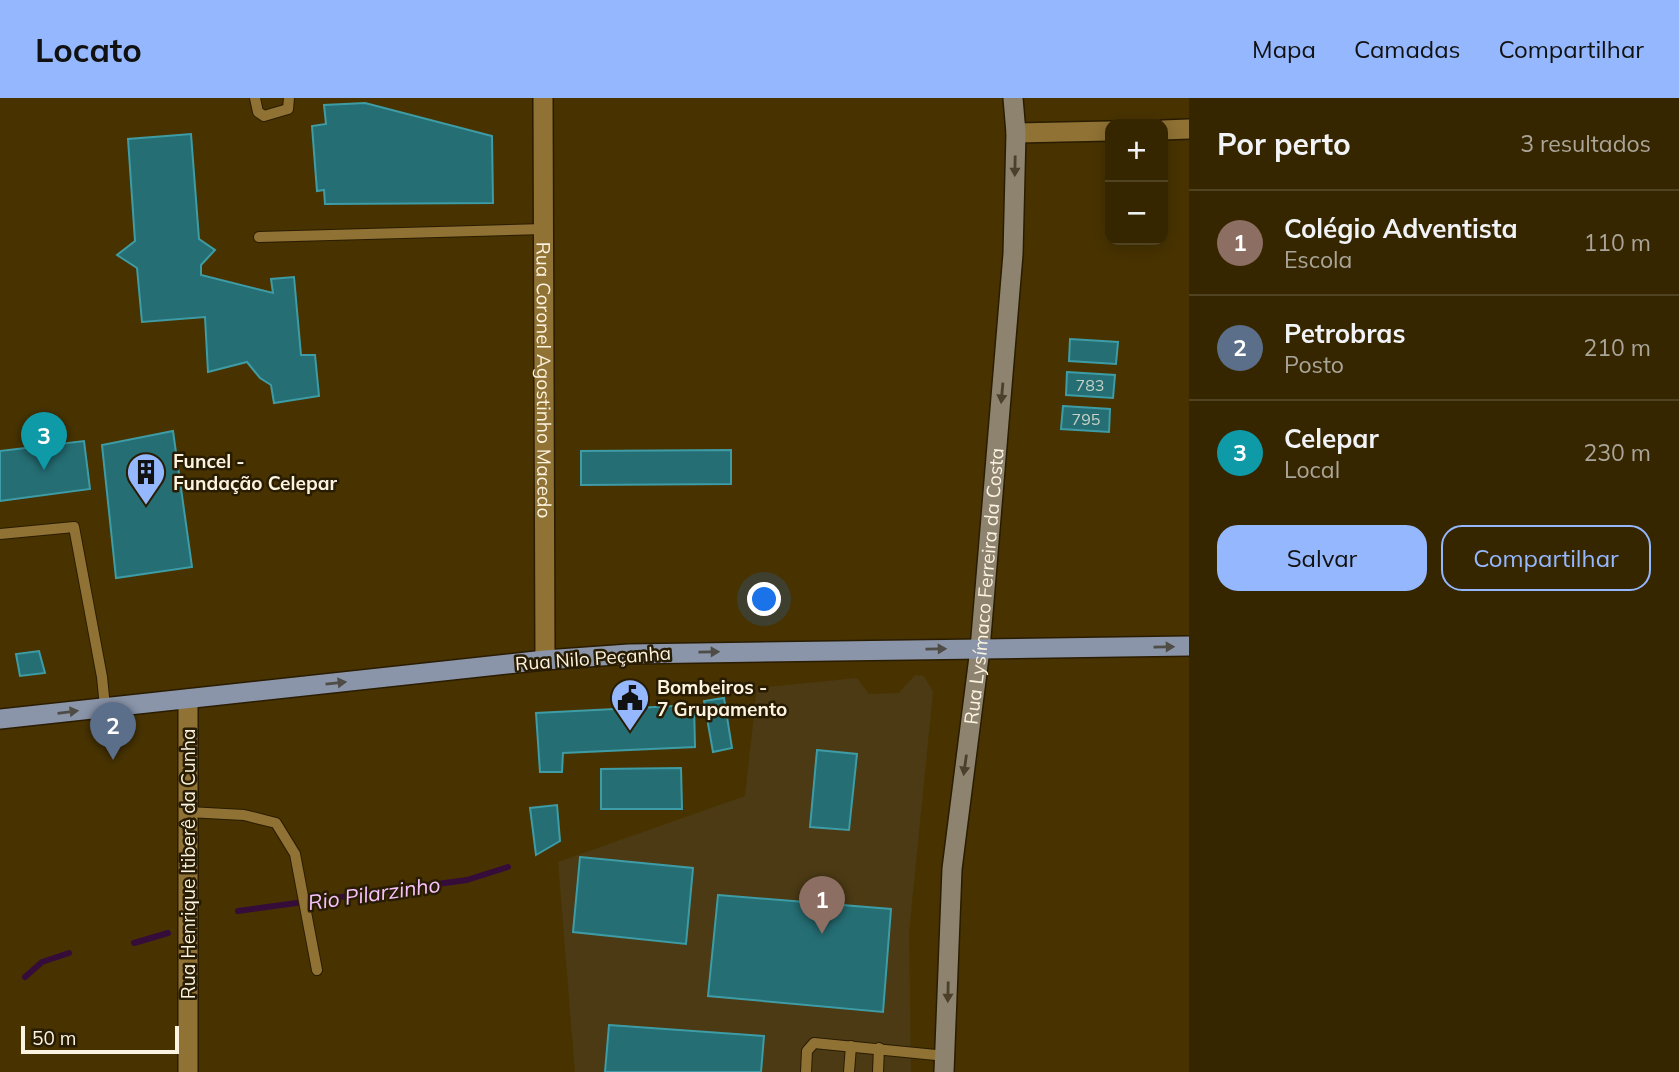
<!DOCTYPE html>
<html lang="pt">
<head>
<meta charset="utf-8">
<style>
  :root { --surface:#362600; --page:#41320f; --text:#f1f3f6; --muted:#aaa599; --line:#504322; --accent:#94b7fd }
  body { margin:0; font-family:Mulish,sans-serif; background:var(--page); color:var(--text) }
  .controls { position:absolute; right:21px; top:21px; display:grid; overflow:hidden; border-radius:14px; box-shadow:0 4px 18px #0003 }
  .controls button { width:63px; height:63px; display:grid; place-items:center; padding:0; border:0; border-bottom:2px solid var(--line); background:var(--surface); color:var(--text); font:35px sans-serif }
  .scale { position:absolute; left:21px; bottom:18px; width:158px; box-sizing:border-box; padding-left:7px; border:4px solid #fcf3e0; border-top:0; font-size:19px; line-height:24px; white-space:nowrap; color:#fcf3e0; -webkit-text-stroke:5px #281c03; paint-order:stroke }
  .you { position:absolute; left:765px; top:502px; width:24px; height:24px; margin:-18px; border:5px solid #fff; border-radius:50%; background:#1a73e8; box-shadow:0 0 0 10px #1a73e833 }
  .badge { display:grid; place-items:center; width:46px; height:46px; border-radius:50%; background:var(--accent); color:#fff; font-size:23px; font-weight:700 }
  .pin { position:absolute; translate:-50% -58px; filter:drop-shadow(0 2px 4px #0008) }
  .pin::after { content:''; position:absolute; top:37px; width:24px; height:21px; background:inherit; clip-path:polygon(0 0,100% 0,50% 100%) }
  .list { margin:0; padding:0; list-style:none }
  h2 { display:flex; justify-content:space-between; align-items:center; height:91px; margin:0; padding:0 28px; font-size:30px }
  h2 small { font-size:23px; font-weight:400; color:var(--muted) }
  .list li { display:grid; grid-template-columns:46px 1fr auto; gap:21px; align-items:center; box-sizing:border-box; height:105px; padding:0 28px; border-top:2px solid var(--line) }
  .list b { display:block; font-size:26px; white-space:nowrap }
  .list p { margin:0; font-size:23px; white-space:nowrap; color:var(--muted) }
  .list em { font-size:23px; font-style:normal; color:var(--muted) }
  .actions { display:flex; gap:14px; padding:21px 28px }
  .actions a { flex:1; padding:16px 0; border:2px solid var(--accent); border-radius:21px; text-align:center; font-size:24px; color:var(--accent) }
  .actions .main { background:var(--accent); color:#111 }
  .map { position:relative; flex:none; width:1189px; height:974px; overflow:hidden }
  header { display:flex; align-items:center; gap:42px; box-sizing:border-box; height:98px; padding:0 35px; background:var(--accent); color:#111 }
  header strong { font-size:33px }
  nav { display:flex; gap:38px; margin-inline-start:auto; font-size:24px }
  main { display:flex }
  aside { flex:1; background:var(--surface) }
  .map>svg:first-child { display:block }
  .built { fill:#4b3a14 }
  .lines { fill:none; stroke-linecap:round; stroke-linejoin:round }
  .stream { stroke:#360d3a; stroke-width:6 }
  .building { fill:#256e74; stroke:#3d9ca5; stroke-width:2 }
  .service-casing { stroke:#2a1c00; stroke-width:12 }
  .minor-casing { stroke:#2a1c00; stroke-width:22 }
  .secondary-casing { stroke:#2a1c00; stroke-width:22 }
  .primary-casing { stroke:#2a1c00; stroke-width:22 }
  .service { stroke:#907234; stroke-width:10 }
  .minor { stroke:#907234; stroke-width:19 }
  .secondary { stroke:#8d836f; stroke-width:19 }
  .primary { stroke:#8a95aa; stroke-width:19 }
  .oneway { fill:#4b4029 }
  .oneway2 { fill:#4f4c46 }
  .labels { text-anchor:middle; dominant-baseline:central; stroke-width:5; stroke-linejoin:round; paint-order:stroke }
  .number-label { font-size:16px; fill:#c6d2c5 }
  .street-label { font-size:19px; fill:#fcf3e0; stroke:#281c03 }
  .poi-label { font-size:19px; font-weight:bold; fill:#fcf3e0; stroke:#281c03; text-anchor:start }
  .water-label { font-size:21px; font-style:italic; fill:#f7c2fc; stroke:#281c03 }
</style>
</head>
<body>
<header>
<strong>Locato</strong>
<nav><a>Mapa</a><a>Camadas</a><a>Compartilhar</a></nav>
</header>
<main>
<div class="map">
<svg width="1189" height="974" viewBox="0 0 1189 974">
  <rect width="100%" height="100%" fill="#483300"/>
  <path class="built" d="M915,577l9,1 9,16 -24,240 2,140h-336l-17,-210 187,-66 12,-108 100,-10 12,16 30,-1z"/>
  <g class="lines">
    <g class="stream">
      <path d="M238,813l229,-31 41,-13"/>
      <path d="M134,845l34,-10"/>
      <path d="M25,879l17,-15 27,-9"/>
    </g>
  </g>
  <g class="building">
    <path d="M365,5l127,33 1,67 -168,1 -1,-14 -7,1 -5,-65 14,-2 -2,-19z"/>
    <path d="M191,36l8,105 16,11 -14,15v10l72,18 -2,-14 23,-2 7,78h14l4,41 -45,7 -3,-18 -11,-7 -13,-16 -39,10 -3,-55 -63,5 -5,-54 -20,-13 18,-14 -7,-102z"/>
    <path d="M1070,241l48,3 -2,22 -47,-3z"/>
    <path d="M1067,274l48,3 -2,23 -47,-3z"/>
    <path d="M1063,308l47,3 -1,23 -48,-3z"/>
    <path d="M173,333l19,136 -76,11 -14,-133z"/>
    <path d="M84,343l6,48 -90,12v-50z"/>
    <path d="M731,352v34l-150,1v-34z"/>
    <path d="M39,553l6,22 -25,3 -4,-22z"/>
    <path d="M724,600l8,50 -19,4 -9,-51z"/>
    <path d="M694,607l1,42 -132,6 -1,19h-22l-4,-59z"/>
    <path d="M817,652l40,4 -8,76 -39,-3z"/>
    <path d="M681,670l1,41h-81v-40z"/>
    <path d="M557,707l3,36 -24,14 -6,-47z"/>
    <path d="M580,759l113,11 -7,76 -113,-12z"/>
    <path d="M718,797l173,14 -8,103 -175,-16z"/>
    <path d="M609,927l155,11 -3,36h-156z"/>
  </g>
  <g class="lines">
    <g class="service-casing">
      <g id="service">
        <path d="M255,0l3,14 6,4 24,-7 1,-11"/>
        <path d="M259,139l285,-8"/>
        <path d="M0,436l74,-7 28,150 3,30"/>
        <path d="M188,714l56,3 32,8 19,31 22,116"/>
        <path d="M806,974l1,-21 7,-8 132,13"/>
        <path d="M849,974l2,-26"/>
        <path d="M878,974l1,-24"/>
      </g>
    </g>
    <g class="minor-casing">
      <g id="minor">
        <path id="s1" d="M543,0l2,562"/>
        <path d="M1163,32l26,-1"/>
        <path d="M1016,35l94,-2"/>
        <path d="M188,974v-373"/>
      </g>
    </g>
    <g class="secondary-casing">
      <g id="secondary">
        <path id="s2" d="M944,974l8,-203 28,-220 33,-395 3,-121 -3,-35"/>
      </g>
    </g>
    <g class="primary-casing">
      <path id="primary" d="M0,621l545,-59 84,-6 560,-8"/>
    </g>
    <use href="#service" class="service"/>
    <use href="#minor" class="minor"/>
    <use href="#secondary" class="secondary"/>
    <use href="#primary" class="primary"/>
  </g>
  <defs><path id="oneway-solid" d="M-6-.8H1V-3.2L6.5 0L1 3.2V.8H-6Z" transform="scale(1.75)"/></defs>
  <g class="oneway">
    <use href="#oneway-solid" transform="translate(1015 68) rotate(91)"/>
    <use href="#oneway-solid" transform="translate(1002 295) rotate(95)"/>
    <use href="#oneway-solid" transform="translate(965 667) rotate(98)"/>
    <use href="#oneway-solid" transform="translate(948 894) rotate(91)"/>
  </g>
  <g class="oneway2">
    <use href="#oneway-solid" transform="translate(1164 549) rotate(-1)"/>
    <use href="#oneway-solid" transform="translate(936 551) rotate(-1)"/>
    <use href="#oneway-solid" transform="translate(709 554) rotate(-1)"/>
    <use href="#oneway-solid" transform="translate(336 585) rotate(-6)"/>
    <use href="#oneway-solid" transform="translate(68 614) rotate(-7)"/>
  </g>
  <defs>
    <g id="building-pin" transform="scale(2.0125)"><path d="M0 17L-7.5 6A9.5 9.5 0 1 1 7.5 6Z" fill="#94b7fd" stroke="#281c03"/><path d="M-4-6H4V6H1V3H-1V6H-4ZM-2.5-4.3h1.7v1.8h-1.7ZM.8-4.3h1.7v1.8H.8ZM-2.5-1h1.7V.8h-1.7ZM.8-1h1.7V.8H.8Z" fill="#111"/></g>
    <g id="civic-pin" transform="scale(2.0125)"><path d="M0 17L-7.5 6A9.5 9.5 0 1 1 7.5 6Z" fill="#94b7fd" stroke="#281c03"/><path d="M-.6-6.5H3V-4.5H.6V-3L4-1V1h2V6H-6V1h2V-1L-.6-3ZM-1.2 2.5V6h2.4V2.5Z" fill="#111"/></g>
  </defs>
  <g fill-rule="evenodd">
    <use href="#building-pin" x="146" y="374"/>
    <use href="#civic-pin" x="630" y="600"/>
  </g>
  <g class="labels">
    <g class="number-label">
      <text x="1090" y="287">783</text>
      <text x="1086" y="321">795</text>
    </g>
    <g class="street-label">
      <text stroke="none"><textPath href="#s1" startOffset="282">Rua Coronel Agostinho Macedo</textPath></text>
      <text stroke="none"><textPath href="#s2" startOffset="488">Rua Lysímaco Ferreira da Costa</textPath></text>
      <text transform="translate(593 560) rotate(-4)">Rua Nilo Peçanha</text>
      <text transform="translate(188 766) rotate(-90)">Rua Henrique Itiberê da Cunha</text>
    </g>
    <g class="poi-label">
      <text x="173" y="363">Funcel -<tspan x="173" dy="22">Fundação Celepar</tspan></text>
      <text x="657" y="589">Bombeiros -<tspan x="657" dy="22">7 Grupamento</tspan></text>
    </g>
    <g class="water-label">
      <text transform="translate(374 795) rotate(-8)">Rio Pilarzinho</text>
    </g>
  </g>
</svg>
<div class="controls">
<button>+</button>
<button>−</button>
</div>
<div class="scale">50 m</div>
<div class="you"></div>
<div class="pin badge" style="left:822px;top:836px;background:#8d6e63">1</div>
<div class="pin badge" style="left:113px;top:662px;background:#5c6f8a">2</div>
<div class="pin badge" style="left:44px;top:372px;background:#0f9aa8">3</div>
</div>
<aside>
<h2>Por perto<small>3 resultados</small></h2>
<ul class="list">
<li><span class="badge" style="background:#8d6e63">1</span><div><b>Colégio Adventista</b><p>Escola</p></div><em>110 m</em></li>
<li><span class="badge" style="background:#5c6f8a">2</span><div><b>Petrobras</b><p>Posto</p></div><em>210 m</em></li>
<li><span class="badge" style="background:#0f9aa8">3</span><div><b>Celepar</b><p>Local</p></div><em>230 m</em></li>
</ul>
<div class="actions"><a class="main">Salvar</a><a>Compartilhar</a></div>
</aside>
</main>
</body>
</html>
